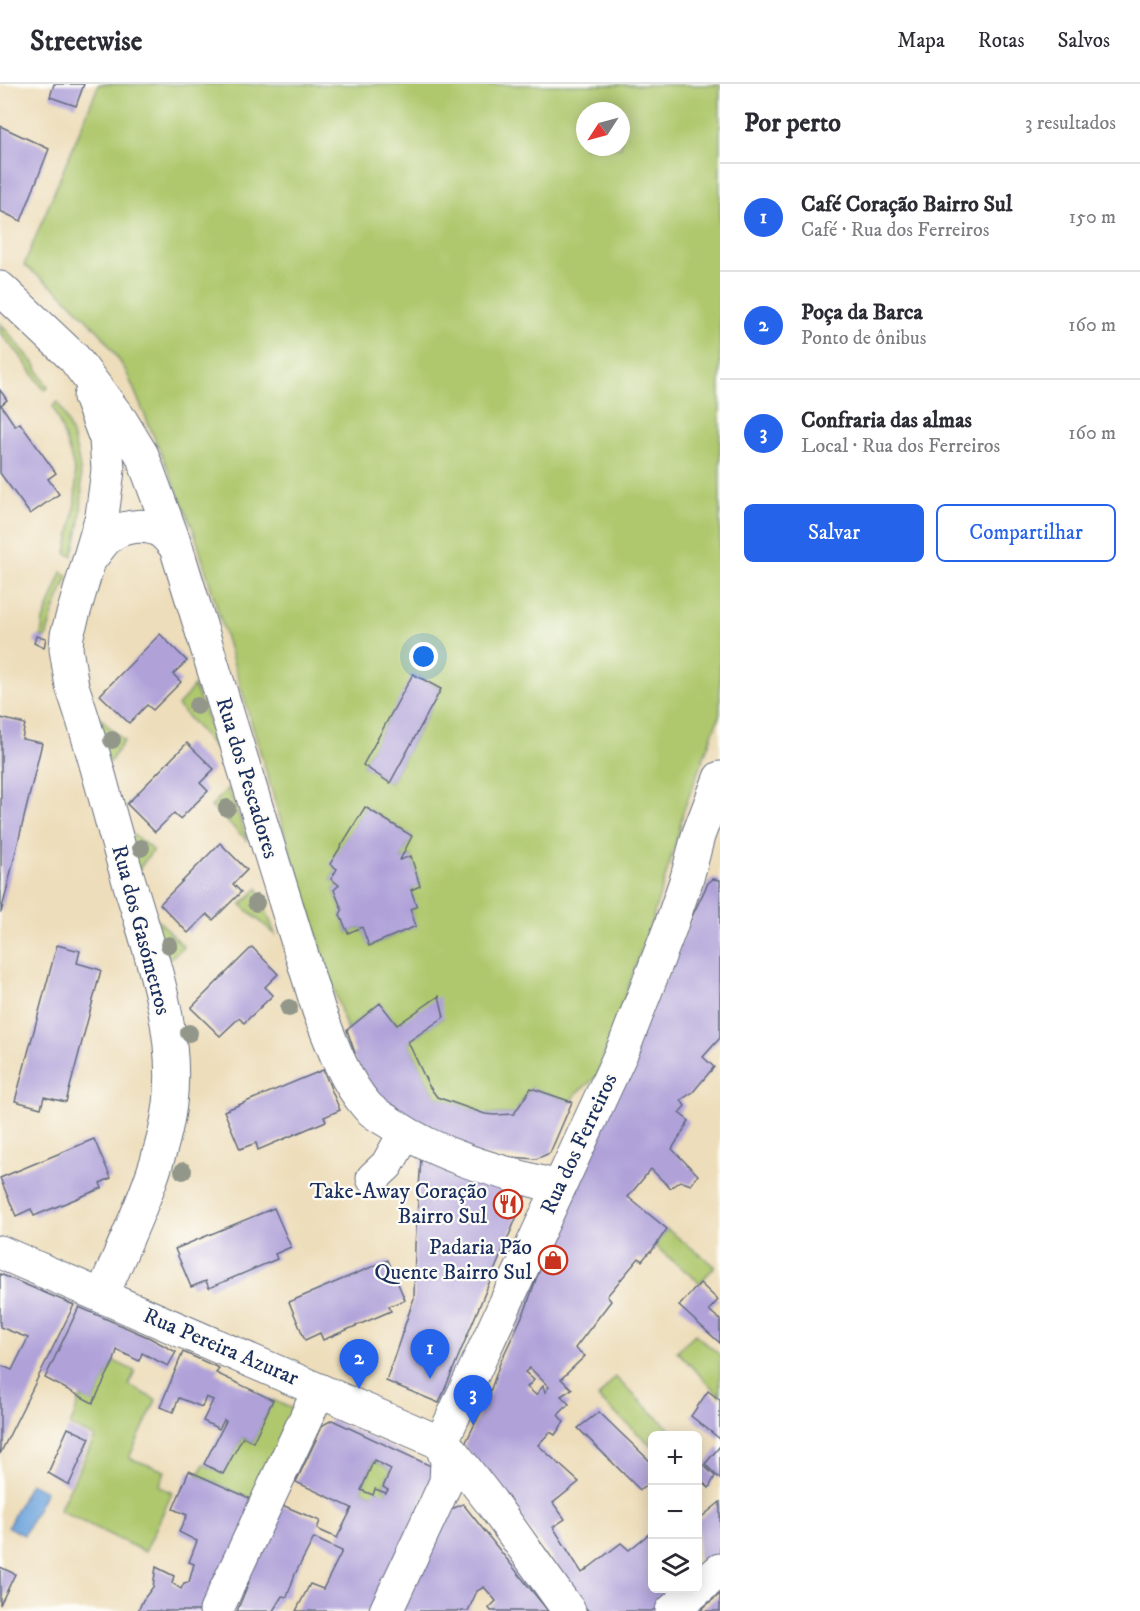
<!DOCTYPE html>
<html lang="pt">
<head>
<meta charset="utf-8">
<style>
  :root { --surface:#fff; --page:#f7f7f7; --text:#2b2b33; --muted:#7c7c81; --line:#e1e1e2; --accent:#2563eb }
  body { margin:0; font-family:"IM FELL DW Pica",serif; background:var(--page); color:var(--text) }
  .controls { position:absolute; right:18px; bottom:18px; display:grid; overflow:hidden; border-radius:9px; box-shadow:0 3px 15px #0003 }
  .controls button { width:54px; height:54px; display:grid; place-items:center; padding:0; border:0; border-bottom:2px solid var(--line); background:var(--surface); color:var(--text); font:30px sans-serif }
  .compass { position:absolute; left:576px; top:18px; width:54px; height:54px; border-radius:50%; background:var(--surface); box-shadow:0 3px 15px #0003; rotate:234deg }
  .you { position:absolute; left:424px; top:573px; width:21px; height:21px; margin:-15px; border:4px solid #fff; border-radius:50%; background:#1a73e8; box-shadow:0 0 0 9px #1a73e833 }
  .badge { display:grid; place-items:center; width:39px; height:39px; border-radius:50%; background:var(--accent); color:#fff; font-size:20px; font-weight:700 }
  .pin { position:absolute; translate:-50% -50px; filter:drop-shadow(0 2px 3px #0008) }
  .pin::after { content:''; position:absolute; top:32px; width:21px; height:18px; background:inherit; clip-path:polygon(0 0,100% 0,50% 100%) }
  .list { margin:0; padding:0; list-style:none }
  h2 { display:flex; justify-content:space-between; align-items:center; height:78px; margin:0; padding:0 24px; font-size:26px }
  h2 small { font-size:20px; font-weight:400; color:var(--muted) }
  .list li { display:grid; grid-template-columns:39px 1fr auto; gap:18px; align-items:center; box-sizing:border-box; height:108px; padding:0 24px; border-top:2px solid var(--line) }
  .list b { display:block; font-size:22px; white-space:nowrap }
  .list p { margin:0; font-size:20px; white-space:nowrap; color:var(--muted) }
  .list em { font-size:20px; font-style:normal; color:var(--muted) }
  .actions { display:flex; gap:12px; padding:18px 24px }
  .actions a { flex:1; padding:14px 0; border:2px solid var(--accent); border-radius:9px; text-align:center; font-size:21px; color:var(--accent) }
  .actions .main { background:var(--accent); color:#fff }
  .icon { flex:none; width:33px; height:33px; fill:none; stroke:currentColor; stroke-width:2; stroke-linecap:round; stroke-linejoin:round }
  .map { position:relative; flex:none; width:720px; height:1527px; overflow:hidden }
  header { display:flex; align-items:center; gap:36px; box-sizing:border-box; height:84px; padding:0 30px; background:var(--surface); border-bottom:2px solid var(--line) }
  header strong { font-size:28px }
  nav { display:flex; gap:33px; margin-inline-start:auto; font-size:21px }
  main { display:flex }
  aside { flex:1; background:var(--surface) }
  .map>svg:first-child { display:block }
  .green { fill:#afc86d; stroke:#657c66; stroke-width:1.5; fill-rule:evenodd }
  .water { fill:#6ea4dc; stroke:#446a9d; stroke-width:1.5 }
  .building { fill:#b0a2d9; fill-rule:evenodd }
  .lines { fill:none; stroke-linecap:round; stroke-linejoin:round }
  .minor-casing { stroke:#646c7e; stroke-width:35 }
  .minor { stroke:#fff; stroke-width:33 }
  .tree { fill:#92978a }
  .labels { text-anchor:middle; dominant-baseline:central; stroke-width:4.5; stroke-linejoin:round; paint-order:stroke }
  .street-label { font-size:22px; fill:#1b2f5e; stroke:#fdfcf7 }
  .poi-label { font-size:22px; fill:#1b2f5e; stroke:#fdfcf7; text-anchor:end }
</style>
</head>
<body>
<header>
<strong>Streetwise</strong>
<nav><a>Mapa</a><a>Rotas</a><a>Salvos</a></nav>
</header>
<main>
<div class="map">
<svg width="720" height="1527" viewBox="0 0 720 1527">
  <rect width="100%" height="100%" fill="#fdfcf7"/>
  <filter id="ink" filterUnits="userSpaceOnUse"><feTurbulence type="fractalNoise" baseFrequency=".0167" numOctaves="2"/><feDisplacementMap in="SourceGraphic" scale="12" xChannelSelector="R" yChannelSelector="G"/><feConvolveMatrix kernelMatrix="1 2 1 2 8 2 1 2 1" color-interpolation-filters="sRGB"/></filter>
  <filter id="wash" filterUnits="userSpaceOnUse"><feTurbulence type="fractalNoise" baseFrequency=".008" numOctaves="4" result="noise"/><feDisplacementMap in="SourceGraphic" scale="24" xChannelSelector="R" yChannelSelector="G"/><feGaussianBlur stdDeviation="1.35" result="paint"/><feColorMatrix in="noise" values="0 0 0 0 0 0 0 0 0 0 0 0 0 0 0 0 0 1.4 0 .05"/><feComposite in="paint" operator="in"/></filter>
  <g filter="url(#wash)">
    <rect width="100%" height="100%" fill="#edddba"/>
    <g class="green">
      <path d="M99,0l621,1v629l-37,98 -4,20 -27,88 -55,156 -21,18 -4,8 -41,-14 -17,26h-29l-48,-17 -8,-11 -21,-44 36,-25 -47,8 -17,-22 -33,27 -67,-212 -86,-287 -68,-160 -24,-36 -39,-40 -39,-30zM585,27h36v36h-36zM414,590l27,15 -51,94 -27,-18zM365,723l47,29 -12,24 11,-4 9,29 -9,5 5,17 -6,2 6,17 -46,20 -8,-19 -14,6 -8,-18 2,-5 -8,-20 5,-5 -8,-6 6,-10 -6,-5z"/>
      <path d="M0,239l34,40 14,25 -4,2 -25,-36 -19,-21z"/>
      <path d="M58,318c26,50 31,100 14,154l-6,-3c5,-23 12,-56 9,-79 -4,-23 -14,-46 -22,-68z"/>
      <path d="M62,488l6,4 -15,37 -7,25 -5,-1 2,-16z"/>
      <path d="M194,602l29,71 -45,-51z"/>
      <path d="M92,626l32,31 -15,22z"/>
      <path d="M228,704l20,53 -37,-34z"/>
      <path d="M124,744l29,22 -16,22z"/>
      <path d="M258,804l17,46 -34,-29z"/>
      <path d="M151,829l33,34 -20,16z"/>
      <path d="M667,1145l48,37 -15,17 -45,-37z"/>
      <path d="M695,1250l25,21v41l-43,-45z"/>
      <path d="M114,1277l21,10 -6,14 27,15 -27,58 36,13 -6,15 13,7 -27,59 -86,-42 36,-73 -25,-11 11,-29 12,5z"/>
      <path d="M615,1293l61,58 -24,1v10l-54,-48z"/>
      <path d="M273,1316l26,12 -41,90 -60,-27 6,-11 19,10 20,-37 10,5z"/>
      <path d="M374,1376l17,9 -8,18 5,3 -2,3 -13,2 -12,-5z"/>
    </g>
    <path class="water" d="M30,1399l16,8 -22,44 -16,-8z"/>
    <g id="blocks">
      <g class="building">
        <path d="M54,0h30l-8,22 -26,-9z"/>
        <path d="M0,42l49,23 -28,72 -21,-10z"/>
        <path d="M0,306l7,10 -6,5 14,21 5,-3 36,50 -8,6 11,15 -29,20 -30,-41z"/>
        <path d="M160,550l27,27 -14,13 8,8 -28,28 -6,-5 -18,18 -29,-28z"/>
        <path d="M36,552l10,2 -2,10 -10,-5z"/>
        <path d="M413,590l28,15 -51,94 -27,-18z"/>
        <path d="M1,634l24,6 -3,15 20,4 -41,170z"/>
        <path d="M187,659l27,26 -14,14 8,8 -28,28 -6,-6 -19,19 -28,-28z"/>
        <path d="M365,723l47,29 -12,24 11,-4 9,30 -9,4 6,17 -7,2 6,17 -47,20 -7,-19 -14,6 -8,-18 2,-5 -8,-20 5,-5 -8,-6 6,-10 -7,-5z"/>
        <path d="M220,759l27,27 -14,14 8,8 -28,28 -6,-6 -19,19 -28,-29z"/>
        <path d="M713,795l7,1v158l-17,19 11,10 -21,25 -12,8 4,6 -6,7 10,8 -17,28 26,26 -7,10 -11,-4 -10,7 -19,-19 -23,28 39,32 -16,23 -1,-1 -8,10 -3,-3 -32,38 4,5 -36,47 10,8 -24,23 11,10 -11,7 8,8 -11,11 6,7 -9,13 -5,-3 -12,13 41,37 -26,21 12,16 -12,8 29,46 39,-30 8,7 21,-17 2,3v52h28l-28,23h-64l-42,-61 -82,-104 25,-51 11,-32 26,-55 10,-29 153,-356 19,-40zM530,1284l19,19 -4,5 -2,-6 -7,9 -9,-8 7,-7 -9,-8z"/>
        <path d="M57,861l23,6 -3,12 24,7 -35,132 -22,-5 -3,11 -26,-7z"/>
        <path d="M252,863l26,27 -13,13 8,8 -29,28 -5,-5 -19,18 -29,-28z"/>
        <path d="M439,912l5,21 -36,25 21,44 8,11 48,17 9,1 20,-1 17,-26 41,14 -22,51 -14,6 -62,-5 -35,-16 -62,-43 -25,-40 3,-2 -8,-23 33,-27 17,22z"/>
        <path d="M323,986l17,40 -16,7 2,4 -68,29 -2,-7 -16,6 -16,-38z"/>
        <path d="M94,1055l17,39 -11,5 2,5 -68,28 -3,-7 -15,7 -16,-38z"/>
        <path d="M421,1075l51,17 53,21 -86,206 -53,-22 28,-83 1,-53z"/>
        <path d="M274,1124l17,39 -16,7 2,5 -68,29 -3,-7 -15,6 -16,-38z"/>
        <path d="M388,1176l17,40 -16,6 2,5 -68,29 -3,-7 -15,7 -16,-38z"/>
        <path d="M0,1190l74,31 -74,149v-89l12,5 16,-32 -28,-11z"/>
        <path d="M700,1199l18,17 -9,10 11,10v23l-41,-37z"/>
        <path d="M79,1223l71,31 26,14 -8,14 -26,-13 -3,8 -22,-11 -3,11 -21,42 -48,-25z"/>
        <path d="M183,1268l36,16 -3,5 57,27 -20,42 -10,-5 -20,37 -19,-10 22,-43 -2,-1 -5,9 -16,-8 10,-21 -7,-3 -4,10 -23,-9 -6,14 -13,-5z"/>
        <path d="M708,1307l12,9v39l-29,-23z"/>
        <path d="M599,1328l53,51v18l-12,9 -62,-62z"/>
        <path d="M332,1336l99,46 4,4 -61,141h-78l14,-27 13,5 19,-38 -28,-13 -19,36 -8,23 -5,-1 -9,15h-36l12,-29 -4,-2 37,-75 38,16 -3,8 20,9 15,-30 -56,-26 27,-57zM374,1376l17,9 -8,18 5,3 -2,3 -11,-4 -2,6 -12,-5z"/>
        <path d="M68,1344l22,10 -21,47 -21,-12z"/>
        <path d="M720,1362v33l-15,-15z"/>
        <path d="M702,1380l13,12 -6,12 -11,-10v-9z"/>
        <path d="M189,1387l69,31 -52,109h-68l5,-11 10,-13 3,-20 18,9 -2,7 9,6 3,-6 5,-1 5,-18 -5,-2 8,-21 -18,-9 8,-17 -14,-6z"/>
        <path d="M720,1418v54l-22,18v-54z"/>
        <path d="M463,1420l85,107h-57l-2,-3 7,-7 -12,-14 -7,4 -9,20h-68l47,-100z"/>
        <path d="M0,1483l15,7 -15,31z"/>
        <path d="M720,1510v17h-20l3,-3z"/>
      </g>
    </g>
  </g>
  <g filter="url(#ink)">
    <use href="#blocks" fill-opacity="0" stroke="#646c7e" stroke-width="1.5"/>
    <g class="lines">
      <g class="minor-casing">
        <g id="minor">
          <path d="M0,204l74,70 48,64 20,33 34,92 143,464c13,33 24,67 47,94 6,8 17,13 26,19 50,34 108,48 166,63"/>
          <path d="M90,313l16,42 2,31 -6,46 -35,119 -1,14 6,37c20,57 34,117 51,175 21,75 57,163 47,243 -8,64 -43,133 -68,192"/>
          <path d="M90,475c7,-8 13,-19 22,-25 15,-9 37,-11 51,-1 5,4 9,10 13,14"/>
          <path d="M373,1094l14,-13 18,-32"/>
          <path d="M0,1168l441,191 11,9 39,50 78,109"/>
          <path d="M216,1527l103,-221"/>
          <path d="M386,1527l60,-129 1,-21 -6,-18 183,-396 46,-119 17,-50 11,-42 22,-58"/>
          <path d="M672,1527l48,-41"/>
        </g>
      </g>
      <use href="#minor" class="minor"/>
    </g>
    <g class="tree">
      <circle cx="197" cy="622" r="9"/>
      <circle cx="112" cy="656" r="9"/>
      <circle cx="227" cy="724" r="9"/>
      <circle cx="141" cy="764" r="9"/>
      <circle cx="256" cy="819" r="9"/>
      <circle cx="169" cy="861" r="9"/>
      <circle cx="289" cy="924" r="9"/>
      <circle cx="189" cy="949" r="9"/>
      <circle cx="183" cy="1087" r="9"/>
    </g>
  </g>
  <defs>
    <g id="restaurant-ring" transform="scale(1.5)"><circle r="9.5" fill="#fdfcf7" stroke="#c8321e" stroke-width="1.5"/><path d="M-5-6h1v4h1v-4h1v4h1v-4h1v5L-1.5 .5V6h-2V.5L-5-1ZM5-6V6H3V1.5H1.5Q1.5-4 5-6Z" fill="#c8321e"/></g>
    <g id="shop-ring" transform="scale(1.5)"><circle r="9.5" fill="#fdfcf7" stroke="#c8321e" stroke-width="1.5"/><path d="M-5-2.5h2.3a2.7 3.5 0 0 1 5.4 0H5L5.5 6h-11ZM-1.5-2.5h3a1.5 2.3 0 0 0-3 0Z" fill="#c8321e"/></g>
  </defs>
  <g fill-rule="evenodd">
    <use href="#restaurant-ring" x="508" y="1120"/>
    <use href="#shop-ring" x="553" y="1176"/>
  </g>
  <g class="labels">
    <g class="street-label">
      <text transform="translate(247 694) rotate(73)">Rua dos Pescadores</text>
      <text transform="translate(141 846) rotate(75)">Rua dos Gasómetros</text>
      <text transform="translate(579 1060) rotate(-65)">Rua dos Ferreiros</text>
      <text transform="translate(221 1263) rotate(23)">Rua Pereira Azurar</text>
    </g>
    <g class="poi-label">
      <text x="487" y="1107">Take-Away Coração<tspan x="487" dy="25">Bairro Sul</tspan></text>
      <text x="532" y="1163">Padaria Pão<tspan x="532" dy="25">Quente Bairro Sul</tspan></text>
    </g>
  </g>
</svg>
<div class="controls">
<button>+</button>
<button>−</button>
<button><svg class="icon" aria-label="layers" viewBox="0 0 24 24"><path d="M12 4l9 5-9 5-9-5zM3 14l9 5 9-5"/></svg></button>
</div>
<svg class="compass" viewBox="-18 -18 36 36"><path d="M0-13l5 13h-10z" fill="#e53935"/><path d="M0 13l5-13h-10z" fill="#7c7c81"/></svg>
<div class="you"></div>
<div class="pin badge" style="left:430px;top:1295px">1</div>
<div class="pin badge" style="left:359px;top:1305px">2</div>
<div class="pin badge" style="left:473px;top:1341px">3</div>
</div>
<aside>
<h2>Por perto<small>3 resultados</small></h2>
<ul class="list">
<li><span class="badge">1</span><div><b>Café Coração Bairro Sul</b><p>Café · Rua dos Ferreiros</p></div><em>150 m</em></li>
<li><span class="badge">2</span><div><b>Poça da Barca</b><p>Ponto de ônibus</p></div><em>160 m</em></li>
<li><span class="badge">3</span><div><b>Confraria das almas</b><p>Local · Rua dos Ferreiros</p></div><em>160 m</em></li>
</ul>
<div class="actions"><a class="main">Salvar</a><a>Compartilhar</a></div>
</aside>
</main>
</body>
</html>
